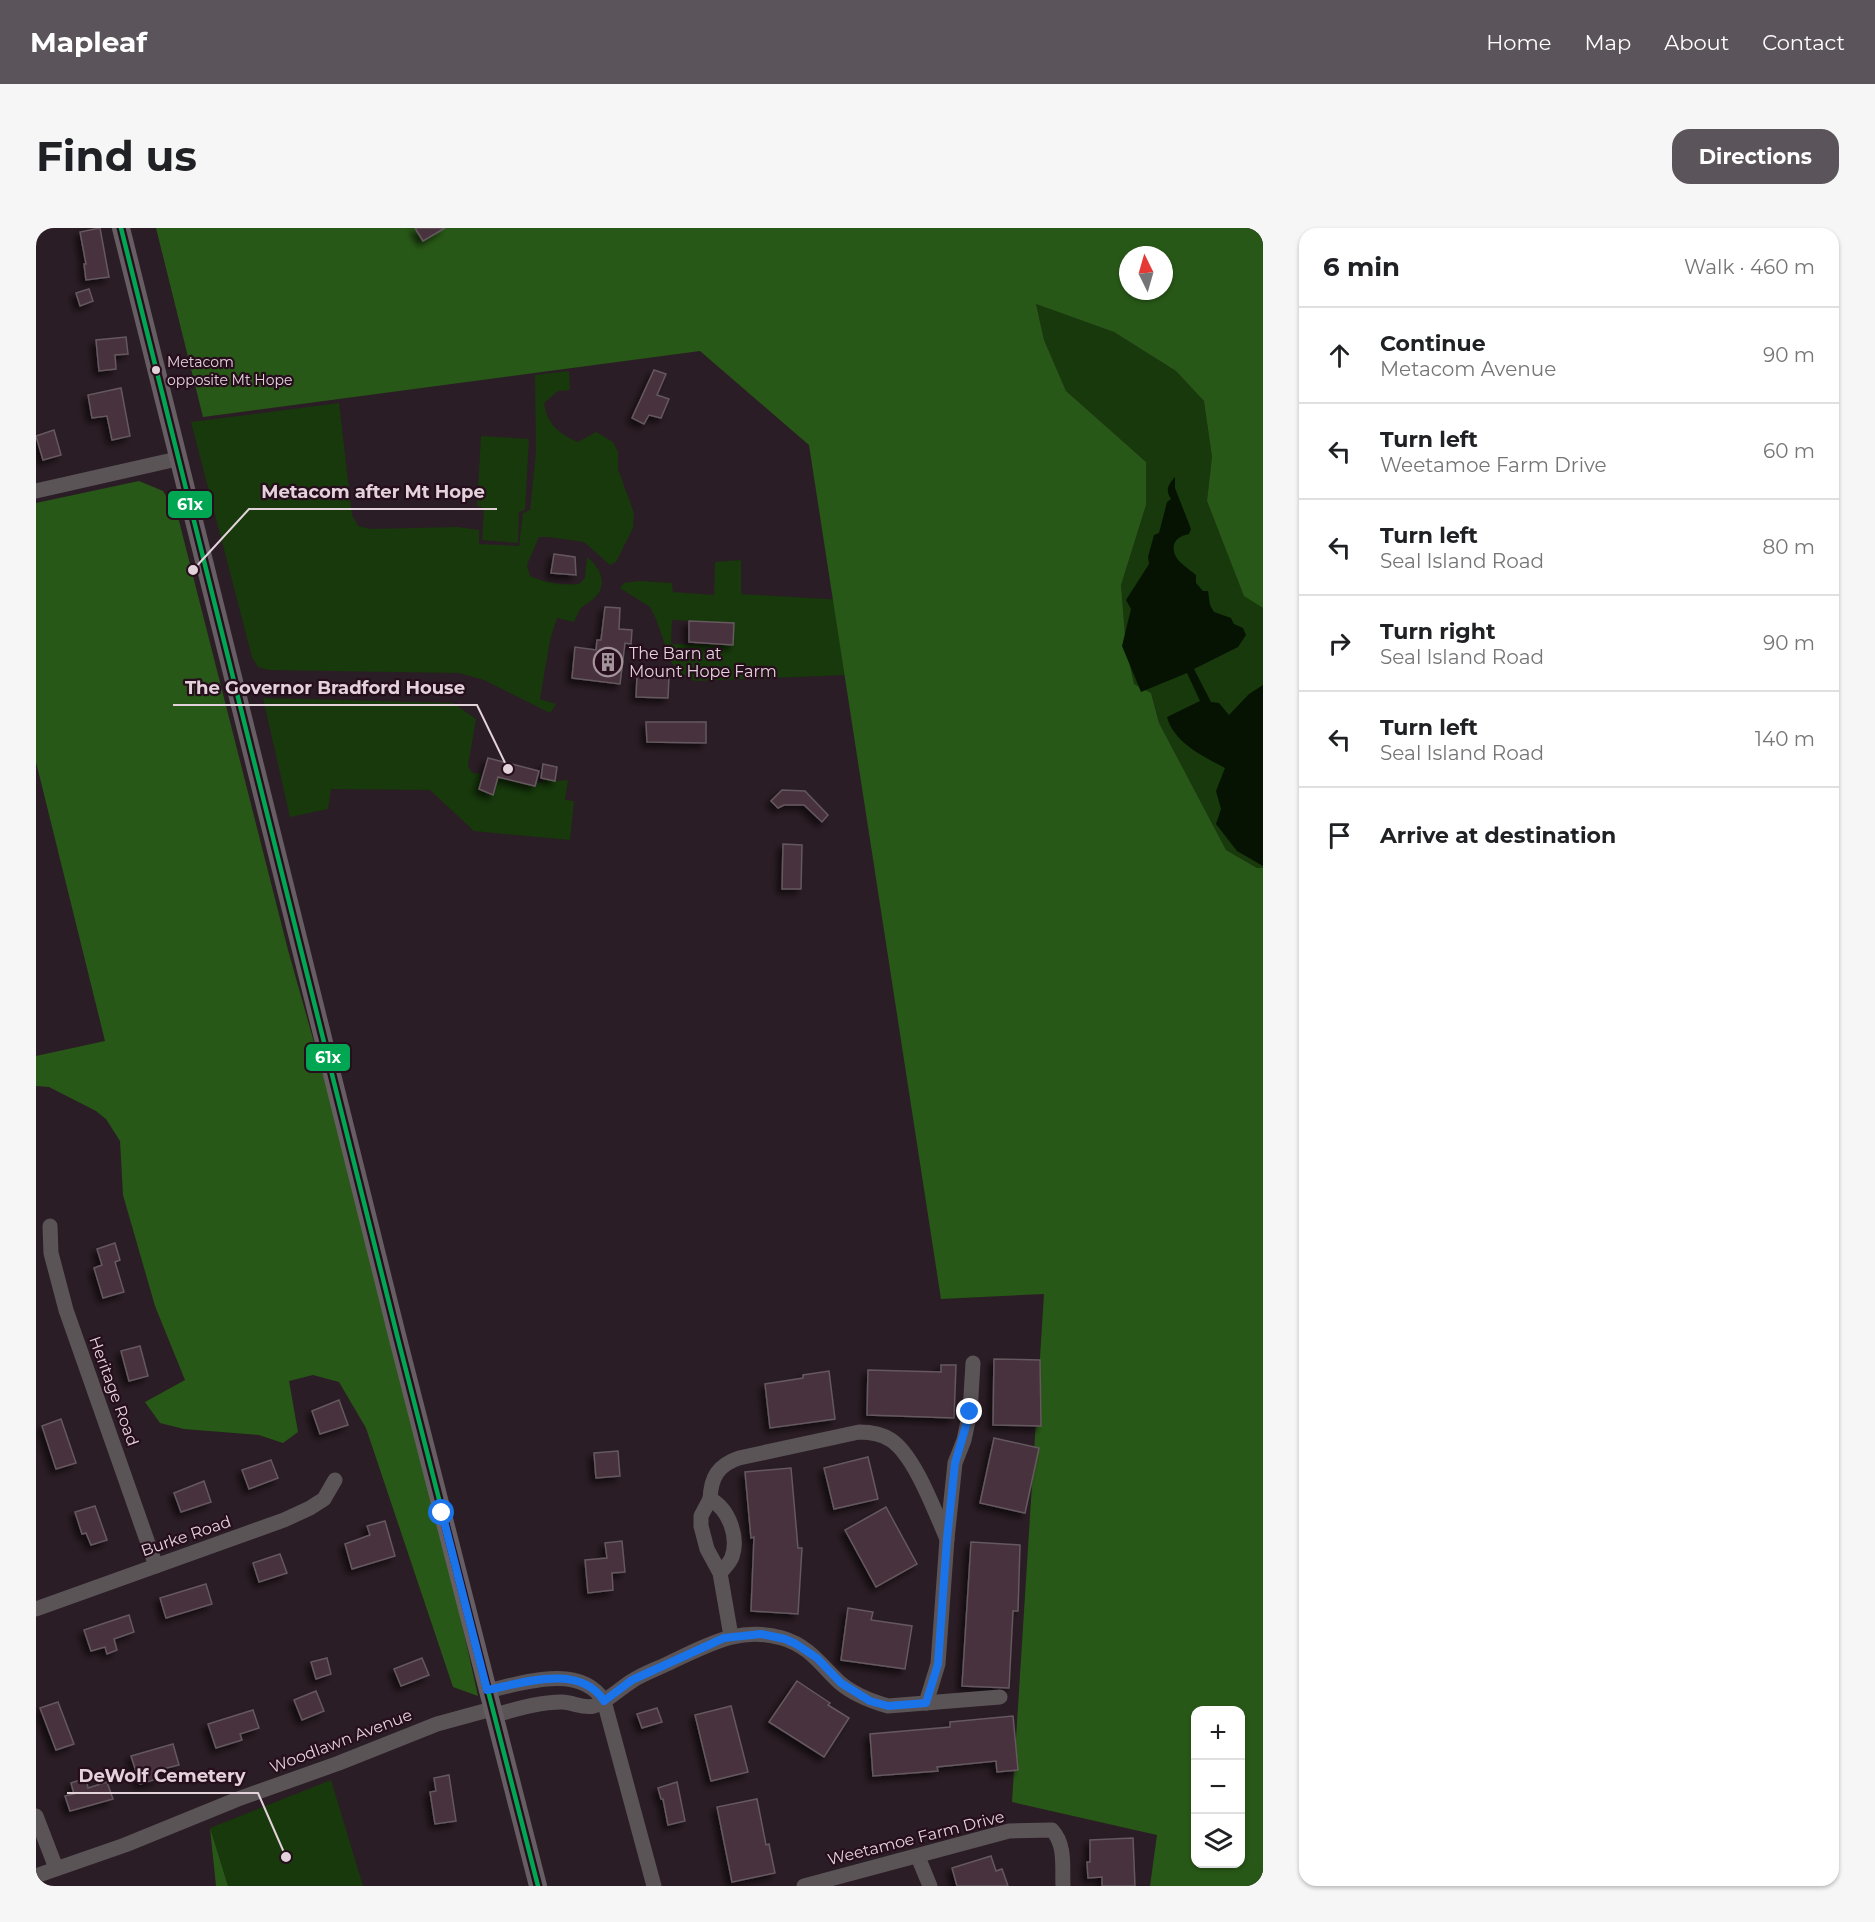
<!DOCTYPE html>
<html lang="en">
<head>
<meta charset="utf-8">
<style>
  :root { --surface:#fff; --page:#f6f6f6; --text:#202124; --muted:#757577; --line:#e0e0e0; --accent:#5b545a }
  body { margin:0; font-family:Montserrat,sans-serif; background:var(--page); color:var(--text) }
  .controls { position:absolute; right:18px; bottom:18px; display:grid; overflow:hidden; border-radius:12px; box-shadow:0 2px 4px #0004 }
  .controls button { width:54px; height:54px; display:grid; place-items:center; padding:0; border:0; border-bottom:2px solid var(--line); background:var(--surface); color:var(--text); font:30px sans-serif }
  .compass { position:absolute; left:1083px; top:18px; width:54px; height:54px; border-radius:50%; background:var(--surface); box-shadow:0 2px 4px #0004; rotate:355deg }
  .stop { position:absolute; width:18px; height:18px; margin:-14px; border:4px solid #1a73e8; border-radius:50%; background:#fff }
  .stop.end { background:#1a73e8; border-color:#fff; box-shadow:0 2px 6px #0008 }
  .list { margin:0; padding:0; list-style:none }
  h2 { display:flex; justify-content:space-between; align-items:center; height:78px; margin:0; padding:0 24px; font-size:26px }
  h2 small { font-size:20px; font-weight:400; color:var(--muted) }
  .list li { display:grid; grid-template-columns:39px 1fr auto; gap:18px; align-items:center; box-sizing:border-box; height:96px; padding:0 24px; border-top:2px solid var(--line) }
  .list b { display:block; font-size:22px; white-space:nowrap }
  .list p { margin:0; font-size:20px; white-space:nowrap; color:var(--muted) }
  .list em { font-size:20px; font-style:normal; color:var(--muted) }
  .icon { flex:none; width:33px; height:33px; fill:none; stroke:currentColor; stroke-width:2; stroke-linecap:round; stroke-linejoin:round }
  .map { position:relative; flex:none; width:1227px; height:1658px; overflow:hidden; border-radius:18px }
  header { display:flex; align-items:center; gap:36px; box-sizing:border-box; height:84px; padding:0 30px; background:var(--accent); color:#fff }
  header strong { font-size:28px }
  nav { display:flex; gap:33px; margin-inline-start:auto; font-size:21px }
  .intro { display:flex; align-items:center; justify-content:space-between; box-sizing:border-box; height:144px; padding:0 36px }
  h1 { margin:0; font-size:42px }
  .button { padding:15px 27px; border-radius:18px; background:var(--accent); color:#fff; font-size:21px; font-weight:700 }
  main { display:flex; gap:36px; padding:0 36px }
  aside { flex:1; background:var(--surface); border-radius:18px; box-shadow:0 2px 4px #0004 }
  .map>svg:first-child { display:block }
  .green { fill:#17390b; fill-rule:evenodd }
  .forest { fill:#285817; fill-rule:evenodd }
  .water { fill:#061303 }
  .building { fill:#46313e; stroke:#65585f; stroke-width:1.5; filter:url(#shadow) }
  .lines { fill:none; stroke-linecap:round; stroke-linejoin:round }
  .minor { stroke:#5a5457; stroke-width:15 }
  .major { stroke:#665e63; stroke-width:18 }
  .bus-1-casing { stroke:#260e1d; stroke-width:9 }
  .bus-1 { stroke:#00a651; stroke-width:4.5 }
  .route { stroke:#1a73e8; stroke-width:8 }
  .bus-dot { fill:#e4d2db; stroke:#260e1d; stroke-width:2 }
  .labels { text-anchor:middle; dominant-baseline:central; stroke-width:4.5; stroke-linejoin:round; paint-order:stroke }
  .bus-label { font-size:14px; fill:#e4d2db; stroke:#260e1d; text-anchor:start }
  .poi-label { font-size:16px; fill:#e4d2db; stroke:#260e1d; text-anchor:start }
  .street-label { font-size:16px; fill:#e4d2db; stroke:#260e1d }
  .leader { fill:none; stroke:#e4d2db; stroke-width:2 }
  .callout-dot { fill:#e4d2db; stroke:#260e1d; stroke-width:2 }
  .callout-label { font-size:18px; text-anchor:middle; font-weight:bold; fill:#e4d2db; stroke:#260e1d; stroke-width:4.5; stroke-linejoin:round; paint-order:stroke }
  .line-badge { stroke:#260e1d; stroke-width:2 }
  .badge-label { font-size:16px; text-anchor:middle; font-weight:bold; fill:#fff }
</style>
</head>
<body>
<header>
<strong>Mapleaf</strong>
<nav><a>Home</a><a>Map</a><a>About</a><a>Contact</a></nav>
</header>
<div class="intro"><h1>Find us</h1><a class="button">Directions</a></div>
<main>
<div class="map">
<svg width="1227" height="1658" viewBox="0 0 1227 1658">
  <defs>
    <filter id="shadow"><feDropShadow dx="-4.5" dy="4.5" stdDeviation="3" flood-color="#0009"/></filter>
  </defs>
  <rect width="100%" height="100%" fill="#2b1d25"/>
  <g class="green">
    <path d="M1000,76l78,28 62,39 28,30 8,56 -5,44 37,94 19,13v260h-6l-31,-18 -67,-127 -8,-30 -17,-9 -8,-36 -5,-63 25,-80v-43l-80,-71 -22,-51z"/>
    <path d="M533,143l1,19 -12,1 -14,12c3,21 15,31 34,39l18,-10 17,10 5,10v17l16,44 -1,15 -17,34 -6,3 -26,-23 -35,-5h-10l-12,28 3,11c16,7 31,9 49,8l6,-6 2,-21c12,9 22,27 8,40 -4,5 -10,7 -15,12 -2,4 -4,9 -6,13l-17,-4 -7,22 -10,59 16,5 -6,9 -66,-33 -25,-7 -190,-3 -11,-3 -6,-10 -61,-235 148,-19 13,112 6,11 13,3 87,-2 21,3v14l40,2 4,-33 7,-3 6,-58 -1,-77z"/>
    <path d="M445,208l48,3 -4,71 -6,2 -1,31 -36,-3 2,-32 -7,-2z"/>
    <path d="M705,332v34l102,6 3,75 -151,6 -14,-8 -10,-11 -15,-43 -6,-12 -30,-19 4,-5 15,-2 33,2 1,9 41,3 1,-33zM636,392l62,3 -1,22 -62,-1z"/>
    <path d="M227,470l190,5 23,16 -8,47 4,7 9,1 -2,15 14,6 5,-18 37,9 1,-5 6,2 1,-5 12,3 13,-1 -3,20 9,1 -4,39 -96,-9 -44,-41 -99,-1 -3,20 -38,8z"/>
    <path d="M295,1552l32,106h-135l-18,-58z"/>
  </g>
  <g class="forest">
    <path d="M120,0h1107v380l-19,-12 -37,-95 5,-44 -8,-56 -28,-30 -62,-39 -78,-28 8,36 22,51 80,71v43l-25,80 5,63 8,36 17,9 8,30 67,127 31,18h6v1018h-113l7,-51 -145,-33 32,-508 -103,5 -132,-854 -109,-94 -497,66zM1092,27h36v36h-36zM1160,1482h44v154h-44z"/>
    <path d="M103,253l24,10 14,22 111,437 58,206 91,355 41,185 -25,-9 -87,-259 -27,-46 -26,-7 -24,6 9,51 -15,11 -24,-8 -75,-6 -24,-6 -15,-21 40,-22 -30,-74 -32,-111 -3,-54 -14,-22 -10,-8 -47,-24 -13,-1v-30l69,-15 -69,-279v-259z"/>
    <path d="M174,1600l18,58h-12z"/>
  </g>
  <path class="water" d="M1139,249v11l16,41 -2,5c-8,2 -13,4 -15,11 -3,14 13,22 22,30v8l7,8h5l2,14 4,7 17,6 3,6 9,4 3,7 -8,12 -44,22 17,33 8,1 10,12 20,-21 14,-9v181l-26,-15 -21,-27 5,-15 -5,-18 9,-23c-22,-12 -51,-25 -58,-51l33,-16 -13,-28 -46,19 -19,-46 9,-37 -5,-9 23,-36 -1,-7 6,-22 5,-2 8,-31 4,-3c-6,-9 -3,-14 4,-22z"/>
  <g class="building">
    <path d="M64,0l9,49 -23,3 -2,-16h2l-6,-32z"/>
    <path d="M379,0h30l-22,13z"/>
    <path d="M53,61l4,12 -13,5 -4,-13z"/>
    <path d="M90,109l2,17 -13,1 1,14 -17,2 -3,-31z"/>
    <path d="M618,142l12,4 -9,21 12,4 -8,19 -12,-3 -5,9 -12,-6z"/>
    <path d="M85,160l9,48 -18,4 -5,-24 -15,2 -4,-23z"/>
    <path d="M18,202l7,25 -18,5 -7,-24z"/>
    <path d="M518,326l21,3 1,18 -25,-2z"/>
    <path d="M569,379l15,1 -1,21 13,1 -1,14 -6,-1 -5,41 -48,-6 3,-31 21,3 1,-10h4z"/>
    <path d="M653,393l45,2 -1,22 -44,-3z"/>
    <path d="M601,448l32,1 -1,21 -32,-1z"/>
    <path d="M610,494h60v21l-59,-1z"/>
    <path d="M452,530l51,13 -4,15 -37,-9 -5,18 -14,-6z"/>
    <path d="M507,536l14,3 -2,14 -14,-3z"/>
    <path d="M746,562l23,1 23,24 -6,7 -18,-17h-20l-6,3 -7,-7z"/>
    <path d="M747,616l19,1 -1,44h-19z"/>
    <path d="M79,1015l5,17 -5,2 9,30 -21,6 -9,-30 8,-3 -5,-16z"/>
    <path d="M104,1118l8,30 -19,5 -8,-30z"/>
    <path d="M958,1131l46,1 1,66 -48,-1z"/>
    <path d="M905,1137h15l-2,53 -87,-3 1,-45 73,2z"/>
    <path d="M793,1143l6,48 -65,9 -5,-44 38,-6v-3z"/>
    <path d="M303,1172l9,25 -28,9 -8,-23z"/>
    <path d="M25,1191l15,44 -20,6 -14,-43z"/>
    <path d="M958,1210l45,10 -14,65 -45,-10z"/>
    <path d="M582,1223l2,25 -24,2 -2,-25z"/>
    <path d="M832,1229l10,42 -44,10 -10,-41z"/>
    <path d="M235,1232l7,18 -29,11 -7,-19z"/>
    <path d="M755,1240l7,80h4l-4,66 -47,-3 3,-74 -3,1 -6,-66z"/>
    <path d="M168,1253l7,21 -30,10 -7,-19z"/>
    <path d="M59,1278l12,34 -16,5 -5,-12 -4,1 -7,-22z"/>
    <path d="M850,1279l31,57 -41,23 -31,-57z"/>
    <path d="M349,1293l10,35 -43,13 -7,-25 25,-9 -3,-9z"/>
    <path d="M586,1313l3,31 -13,1 1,17 -25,3 -3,-33 22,-2 -2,-15z"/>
    <path d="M935,1314l49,3 -2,66h-5l-4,77 -47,-2z"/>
    <path d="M244,1326l7,19 -28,9 -6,-19z"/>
    <path d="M170,1356l6,20 -46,14 -6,-20z"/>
    <path d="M812,1380l25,4 -2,8 41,6 -7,43 -64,-9z"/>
    <path d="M93,1387l5,17 -20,7 3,11 -10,4 -2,-7 -14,4 -7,-21z"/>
    <path d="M291,1430l4,16 -15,5 -5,-17z"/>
    <path d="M386,1430l7,17 -28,11 -7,-17z"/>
    <path d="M761,1453l33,22 -2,2 21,13 -25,39 -55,-35z"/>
    <path d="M280,1463l8,20 -22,9 -8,-20z"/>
    <path d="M22,1474l16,42 -18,6 -16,-42z"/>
    <path d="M695,1478l17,66 -37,9 -16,-66z"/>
    <path d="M621,1480l5,14 -20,6 -5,-14z"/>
    <path d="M217,1482l6,18 -19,6 2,6 -26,8 -8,-24z"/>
    <path d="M977,1488l5,54 -21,2 -1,-11 -59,6 1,4 -65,5 -3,-42 80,-7v-5z"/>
    <path d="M137,1516l6,21 -24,6 2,8 -17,5 -9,-28z"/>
    <path d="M413,1547l7,46 -21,3 -5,-32 6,-1 -2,-13z"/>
    <path d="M50,1550l2,10 19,-6 6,17 -43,12 -5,-15 9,-2 -3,-11z"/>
    <path d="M641,1554l8,39 -17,4 -5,-26h-2l-3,-11z"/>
    <path d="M721,1571l9,46 3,-1 6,29 -43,9 -15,-75z"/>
    <path d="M1097,1610l2,48h-33v-9l-14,1 -1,-16h3v-22z"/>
    <path d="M955,1628l5,15 6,-2 6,17h-51l-5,-18z"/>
  </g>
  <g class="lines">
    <g class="minor">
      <path d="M0,263l141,-32"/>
      <path d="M14,998l1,27 15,57 90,256"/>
      <path d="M674,1271l-9,17v10l6,23 13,24 11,63"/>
      <path d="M684,1345c4,-5 10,-10 12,-16 7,-20 -3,-48 -22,-58 1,-22 8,-34 29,-41l120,-26c11,0 23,2 32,8 24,16 44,72 56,99"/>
      <path d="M0,1381l248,-89 26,-12 14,-9 11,-19"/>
      <path d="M451,1463c36,-8 93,-28 117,10l50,185"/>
      <path d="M890,1475l12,-39 9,-125 8,-76 9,-23 6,-28 3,-49"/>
      <path d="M459,1487c22,-6 44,-13 67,-13 11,0 21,7 32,4 14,-5 25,-17 38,-25 12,-8 28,-13 41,-20 37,-17 67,-35 109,-23 27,8 38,26 57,44 14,12 31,19 49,24l112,-9"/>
      <path d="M0,1588l20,52"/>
      <path d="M882,1629l12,29"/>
      <path d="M0,1648l89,-31 113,-46 101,-36 98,-39 55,-15"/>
      <path d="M768,1658l205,-55 43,-1c14,15 10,37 11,56"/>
    </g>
    <path class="major" d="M85,0l277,1111 140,547"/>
    <g class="bus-1-casing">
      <path id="bus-1" d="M85,0l277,1111 140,547"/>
    </g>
    <use href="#bus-1" class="bus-1"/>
  </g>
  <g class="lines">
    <path class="route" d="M406,1285l45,177c36,-7 93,-27 117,11l28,-21 92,-42 37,-4 24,5 11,5 21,14 24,25 29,18 18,5 38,-3 12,-39 9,-125 8,-76 15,-51"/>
  </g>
  <defs>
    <g id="building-ring" transform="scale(1.5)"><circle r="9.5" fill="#260e1d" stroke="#a3939b" stroke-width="1.5"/><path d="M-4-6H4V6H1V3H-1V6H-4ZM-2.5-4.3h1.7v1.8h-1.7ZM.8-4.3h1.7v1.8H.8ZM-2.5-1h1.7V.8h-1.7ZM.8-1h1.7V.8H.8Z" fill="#a3939b"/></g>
  </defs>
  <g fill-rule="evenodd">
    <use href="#building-ring" x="572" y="434"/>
  </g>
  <circle class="bus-dot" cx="120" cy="142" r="5"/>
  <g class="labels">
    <g class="bus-label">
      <text x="131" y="134">Metacom<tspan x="131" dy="18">opposite Mt Hope</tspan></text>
    </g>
    <g class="poi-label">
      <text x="593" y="425">The Barn at<tspan x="593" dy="18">Mount Hope Farm</tspan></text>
    </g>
    <g class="street-label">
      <text transform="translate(78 1163) rotate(70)">Heritage Road</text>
      <text transform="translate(150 1308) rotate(-19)">Burke Road</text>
      <text transform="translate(305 1513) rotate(-21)">Woodlawn Avenue</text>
      <text transform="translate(880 1610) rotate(-14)">Weetamoe Farm Drive</text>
    </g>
  </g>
  <path class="leader" d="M157 342L213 281H461M472 541L441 477H137M250 1629L222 1565H31"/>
  <g class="callout-dot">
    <circle cx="157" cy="342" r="6"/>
    <circle cx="472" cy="541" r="6"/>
    <circle cx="250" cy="1629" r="6"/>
  </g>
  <g class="callout-label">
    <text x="337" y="270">Metacom after Mt Hope</text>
    <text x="289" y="466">The Governor Bradford House</text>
    <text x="126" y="1554">DeWolf Cemetery</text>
  </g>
  <g class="line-badge">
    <rect x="131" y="262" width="46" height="29" rx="6" fill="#00a651"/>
    <rect x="269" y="815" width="46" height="29" rx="6" fill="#00a651"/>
  </g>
  <g class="badge-label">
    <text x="154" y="282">61x</text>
    <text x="292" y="835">61x</text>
  </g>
</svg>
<div class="controls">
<button>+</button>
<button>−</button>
<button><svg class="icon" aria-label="layers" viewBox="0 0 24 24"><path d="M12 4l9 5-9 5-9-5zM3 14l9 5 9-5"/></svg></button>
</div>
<svg class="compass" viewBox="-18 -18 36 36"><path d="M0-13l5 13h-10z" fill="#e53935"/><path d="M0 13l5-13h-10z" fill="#757577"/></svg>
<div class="stop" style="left:406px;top:1285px"></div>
<div class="stop end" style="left:934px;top:1184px"></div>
</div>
<aside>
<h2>6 min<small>Walk · 460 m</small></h2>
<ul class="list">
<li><svg class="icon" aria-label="ahead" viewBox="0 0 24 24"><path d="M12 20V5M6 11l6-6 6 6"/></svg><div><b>Continue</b><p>Metacom Avenue</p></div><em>90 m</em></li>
<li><svg class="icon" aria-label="left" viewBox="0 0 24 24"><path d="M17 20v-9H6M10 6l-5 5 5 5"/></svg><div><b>Turn left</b><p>Weetamoe Farm Drive</p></div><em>60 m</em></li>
<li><svg class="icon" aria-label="left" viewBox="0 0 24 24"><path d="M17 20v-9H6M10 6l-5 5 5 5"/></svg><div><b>Turn left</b><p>Seal Island Road</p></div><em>80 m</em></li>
<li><svg class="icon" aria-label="right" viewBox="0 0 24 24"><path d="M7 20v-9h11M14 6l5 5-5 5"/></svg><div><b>Turn right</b><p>Seal Island Road</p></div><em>90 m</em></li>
<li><svg class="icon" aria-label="left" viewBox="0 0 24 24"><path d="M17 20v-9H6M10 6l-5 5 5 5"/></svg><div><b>Turn left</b><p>Seal Island Road</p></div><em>140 m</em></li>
<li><svg class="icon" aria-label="arrive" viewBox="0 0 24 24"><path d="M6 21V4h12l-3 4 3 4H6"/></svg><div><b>Arrive at destination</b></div></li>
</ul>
</aside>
</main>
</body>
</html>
